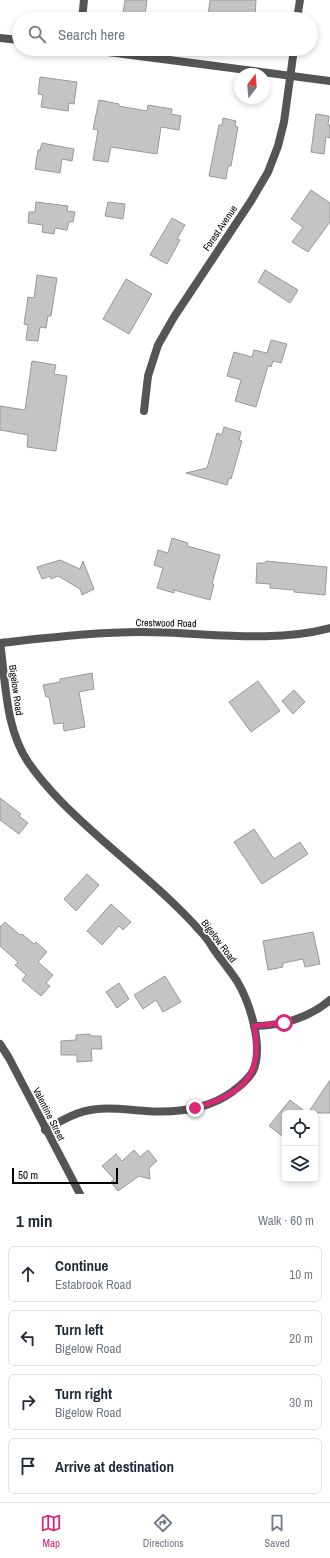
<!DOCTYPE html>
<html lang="en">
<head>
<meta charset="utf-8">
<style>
  :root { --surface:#fff; --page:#f2f2f3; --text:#1f2937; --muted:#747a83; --line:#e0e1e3; --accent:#db2777 }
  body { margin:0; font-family:"Archivo Narrow",sans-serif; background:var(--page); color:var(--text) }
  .controls { position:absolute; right:12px; bottom:12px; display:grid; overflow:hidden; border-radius:6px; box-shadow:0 2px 6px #0003 }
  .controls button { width:36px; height:36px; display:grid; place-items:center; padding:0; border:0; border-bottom:1px solid var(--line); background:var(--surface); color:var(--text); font:20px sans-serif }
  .compass { position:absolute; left:234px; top:68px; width:36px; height:36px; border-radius:50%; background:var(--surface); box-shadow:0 2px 6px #0003; rotate:16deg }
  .scale { position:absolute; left:12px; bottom:10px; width:106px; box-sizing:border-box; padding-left:4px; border:2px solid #000; border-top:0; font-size:11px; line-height:14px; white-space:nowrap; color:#000; -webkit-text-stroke:3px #fff; paint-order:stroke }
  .stop { position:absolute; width:12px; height:12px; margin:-9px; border:3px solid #db2777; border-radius:50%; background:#fff }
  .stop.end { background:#db2777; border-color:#fff; box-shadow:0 1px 4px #0008 }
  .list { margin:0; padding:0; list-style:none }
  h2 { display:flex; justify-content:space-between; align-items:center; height:52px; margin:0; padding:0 16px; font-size:17px }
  h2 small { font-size:13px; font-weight:400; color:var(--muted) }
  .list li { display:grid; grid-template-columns:26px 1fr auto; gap:12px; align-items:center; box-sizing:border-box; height:56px; margin:0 8px 8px; padding:0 8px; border:1px solid var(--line); border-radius:6px }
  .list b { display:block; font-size:15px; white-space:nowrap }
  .list p { margin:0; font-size:13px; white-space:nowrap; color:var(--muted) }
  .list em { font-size:13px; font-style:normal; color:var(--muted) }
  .icon { flex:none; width:22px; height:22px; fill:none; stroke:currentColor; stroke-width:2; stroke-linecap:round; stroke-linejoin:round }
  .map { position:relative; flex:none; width:330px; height:1194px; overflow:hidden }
  .search { position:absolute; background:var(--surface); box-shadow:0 2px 6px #0003; left:12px; right:12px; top:12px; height:44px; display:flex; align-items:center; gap:10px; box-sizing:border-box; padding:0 14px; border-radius:22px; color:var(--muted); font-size:15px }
  .sheet { height:308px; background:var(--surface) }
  nav { display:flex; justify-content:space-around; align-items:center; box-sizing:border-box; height:56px; border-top:1px solid var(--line); background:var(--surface); font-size:11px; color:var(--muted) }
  nav a { display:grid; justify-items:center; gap:2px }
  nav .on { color:var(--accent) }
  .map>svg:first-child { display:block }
  .building { fill:#c4c4c4; stroke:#999 }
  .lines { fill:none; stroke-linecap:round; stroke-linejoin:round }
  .minor { stroke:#555; stroke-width:8 }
  .tertiary { stroke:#555; stroke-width:8 }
  .route { stroke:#db2777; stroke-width:5 }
  .labels { text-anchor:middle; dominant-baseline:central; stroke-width:3.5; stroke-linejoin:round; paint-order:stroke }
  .street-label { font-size:10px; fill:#000; stroke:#fff }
</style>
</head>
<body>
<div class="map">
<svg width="330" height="1194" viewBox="0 0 330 1194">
  <rect width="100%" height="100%" fill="#fff"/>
  <g class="building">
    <path d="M125,0h22l-2,15h-2l-1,4h-20z"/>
    <path d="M210,0h46l-1,17 -18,-2v4l-29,-3z"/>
    <path d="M40,77l37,5 -3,22 -5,-1 -1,8 -27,-4 2,-12 -5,-1z"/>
    <path d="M99,100l20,4v2l28,5 1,-6 24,4 -1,5 10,2 -2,14 -18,-3 -4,27 -46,-7 -3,15 -15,-2 5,-30 -5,-1z"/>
    <path d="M316,114l13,2 -1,9h2v13l-4,-1 -2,17 -13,-2z"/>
    <path d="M223,118l13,3 -1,5 3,1 -7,39h-3l-2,13 -17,-3 10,-51h3z"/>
    <path d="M42,143l32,6 -2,12 -10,-2 -2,14 -25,-4 3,-19h2z"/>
    <path d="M311,190l19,13v19l-22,30 -16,-10 11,-15 -12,-8z"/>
    <path d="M36,202l32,4 -1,5 8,1 -2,10h-4l-2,8 -12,-2 -1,6 -12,-2 1,-7 -15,-2 1,-11h6z"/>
    <path d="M108,202l17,2 -2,15 -18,-3z"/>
    <path d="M172,218l13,7 -8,14 3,1 -13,24 -17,-9z"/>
    <path d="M265,270l33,20 -8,13 -32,-21z"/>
    <path d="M37,275l20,3 -6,38h-3l-2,12 -6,-1 -2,14 -12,-1 2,-15 -4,-1 4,-27 6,1z"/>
    <path d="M126,279l26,15 -23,40 -26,-15z"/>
    <path d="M271,340l16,4 -6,19 -8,-2 -2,6 -3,-1 -12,41 -21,-6 6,-21 -14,-4 7,-24 18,5 2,-7 13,3z"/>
    <path d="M32,361l24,4 -2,9 13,2 -11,75 -29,-4 1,-12 -28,-5v-24l25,4z"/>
    <path d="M224,427l17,5 -2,8 3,1 -11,38 -2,-1 -2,7 -41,-12 21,-5 10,-35 5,2z"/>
    <path d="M172,538l16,5 -1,3 33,9 -8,29h2l-4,16 -36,-10v3l-17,-5 6,-20 -9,-3 4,-15 10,3z"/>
    <path d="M60,560l20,9 3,-8 11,28 -12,6 -2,-6 -22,-13 -7,3 -1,-3 -8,3 -5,-12z"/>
    <path d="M266,561l61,6 -2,28 -31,-3v-2l-24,-2v-4l-14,-1 1,-20h9z"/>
    <path d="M92,673l2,16 -15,3 6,35 -21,4 -1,-8 -9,1 -5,-27h-3l-3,-12 17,-3v-3z"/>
    <path d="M258,681l22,30 -29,21 -22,-30z"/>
    <path d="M294,690l11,12 -12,12 -11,-13z"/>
    <path d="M0,798l21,16 -2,2 9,7 -9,11 -19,-14z"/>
    <path d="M254,829l20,30 26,-17 8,12 -46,30 -28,-42z"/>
    <path d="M87,874l12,11 -23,26 -12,-12z"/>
    <path d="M111,904l20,18 -8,8 -4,-4 -17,19 -15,-14z"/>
    <path d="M5,922l15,13 2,-1 12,10 2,-2 11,10 -9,10 15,13 -7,8 4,3 -9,10 -19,-16 4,-5 -11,-10 3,-3 -18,-16v-19z"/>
    <path d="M313,932l7,32 -15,3 -2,-8 -20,4v4l-15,3 -5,-29z"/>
    <path d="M165,976l16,26 -18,10 -7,-12 -13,9 -9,-14z"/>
    <path d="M119,983l10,16 -12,9 -11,-16z"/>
    <path d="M90,1034v2h11l1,13h-11l1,12 -15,1v-7h-16v-14l15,-1v-5z"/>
    <path d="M330,1080v33h-22z"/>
    <path d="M290,1100l17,13h-22v25l-16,-12z"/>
    <path d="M134,1150l6,7 8,-7 9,11 -8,7 1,11 -11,-3 -21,15 -7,-9 3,-3 -12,-13 14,-12 6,7z"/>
  </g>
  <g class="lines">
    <g class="minor">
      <path d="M82,19l2,-19"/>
      <path d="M297,19l3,-19"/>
      <path d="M0,38l19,2"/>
      <path d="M85,49l245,32"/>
      <path d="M144,411l4,-35 10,-31 16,-28 77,-116 17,-29 10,-26 6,-24 10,-73"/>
      <path d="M0,643c6,40 5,84 28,119 20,29 46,53 72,76 35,31 71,60 102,95 6,6 10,14 15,21 7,9 14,18 20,27 13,22 27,66 16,90 -5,9 -13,15 -21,21 -25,18 -57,21 -86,19 -17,-1 -33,-4 -49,-2 -20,2 -35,11 -52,21"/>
      <path d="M0,643c47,-5 95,-11 142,-11 63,0 127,12 188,-4"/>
      <path d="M254,1026c27,0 55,-8 76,-26"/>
    </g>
    <path class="tertiary" d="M0,1044l9,14 71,136"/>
  </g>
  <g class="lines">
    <path class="route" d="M195,1108c46,-14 69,-30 59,-82l30,-3"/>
  </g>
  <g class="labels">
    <g class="street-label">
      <text transform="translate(220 228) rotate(-56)">Forest Avenue</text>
      <text transform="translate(166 623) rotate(1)">Crestwood Road</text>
      <text transform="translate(16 690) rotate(82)">Bigelow Road</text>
      <text transform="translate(219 941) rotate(53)">Bigelow Road</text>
      <text transform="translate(49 1114) rotate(63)">Valentine Street</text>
    </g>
  </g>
</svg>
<div class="controls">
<button><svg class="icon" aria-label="locate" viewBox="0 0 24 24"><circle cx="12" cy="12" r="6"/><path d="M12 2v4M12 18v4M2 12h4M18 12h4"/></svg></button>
<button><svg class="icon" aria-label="layers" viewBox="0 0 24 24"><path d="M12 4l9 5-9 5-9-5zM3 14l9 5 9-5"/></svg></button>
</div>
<svg class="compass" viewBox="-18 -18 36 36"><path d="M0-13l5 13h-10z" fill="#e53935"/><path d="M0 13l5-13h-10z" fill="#747a83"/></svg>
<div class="scale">50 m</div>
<div class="stop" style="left:284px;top:1023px"></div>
<div class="stop end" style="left:195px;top:1108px"></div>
<div class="search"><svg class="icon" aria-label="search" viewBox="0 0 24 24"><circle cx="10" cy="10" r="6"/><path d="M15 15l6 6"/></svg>Search here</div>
</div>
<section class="sheet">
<h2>1 min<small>Walk · 60 m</small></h2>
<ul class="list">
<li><svg class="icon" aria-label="ahead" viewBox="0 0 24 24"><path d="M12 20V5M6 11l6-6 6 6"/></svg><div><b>Continue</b><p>Estabrook Road</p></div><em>10 m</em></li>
<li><svg class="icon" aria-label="left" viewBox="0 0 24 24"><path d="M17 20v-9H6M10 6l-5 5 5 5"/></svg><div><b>Turn left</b><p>Bigelow Road</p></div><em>20 m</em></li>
<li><svg class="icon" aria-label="right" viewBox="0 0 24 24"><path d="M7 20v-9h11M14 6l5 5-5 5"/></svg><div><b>Turn right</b><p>Bigelow Road</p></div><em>30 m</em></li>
<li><svg class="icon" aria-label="arrive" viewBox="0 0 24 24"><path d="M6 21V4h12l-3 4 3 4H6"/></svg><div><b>Arrive at destination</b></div></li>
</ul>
</section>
<nav>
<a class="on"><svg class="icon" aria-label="map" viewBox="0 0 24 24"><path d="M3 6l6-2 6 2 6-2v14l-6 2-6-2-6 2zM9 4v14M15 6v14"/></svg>Map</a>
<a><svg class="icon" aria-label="directions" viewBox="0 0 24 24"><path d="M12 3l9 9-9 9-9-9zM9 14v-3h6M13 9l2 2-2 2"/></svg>Directions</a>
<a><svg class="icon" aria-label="saved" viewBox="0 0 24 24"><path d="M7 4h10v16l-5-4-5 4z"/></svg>Saved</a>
</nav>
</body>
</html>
